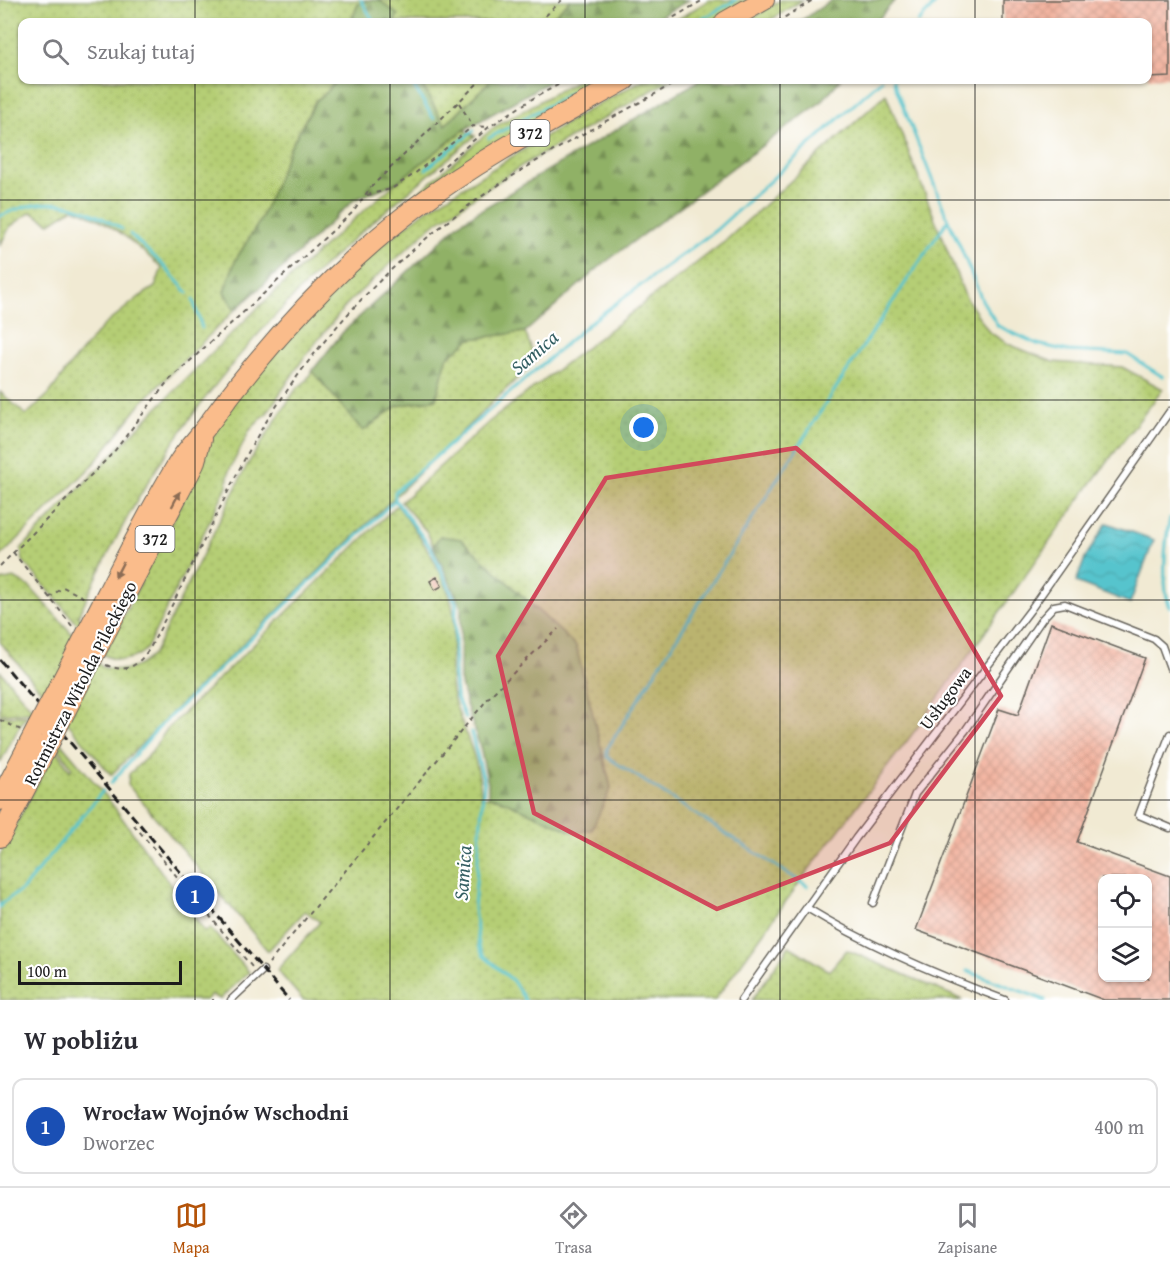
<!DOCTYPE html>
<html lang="pl">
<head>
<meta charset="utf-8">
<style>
  :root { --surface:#fff; --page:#f2f2f3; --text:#2b2b33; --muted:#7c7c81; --line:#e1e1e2; --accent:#b45309 }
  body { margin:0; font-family:"Gentium Book Plus",serif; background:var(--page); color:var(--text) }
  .controls { position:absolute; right:18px; bottom:18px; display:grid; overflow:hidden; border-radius:12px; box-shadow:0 2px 4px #0004 }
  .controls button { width:54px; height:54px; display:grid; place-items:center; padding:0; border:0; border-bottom:2px solid var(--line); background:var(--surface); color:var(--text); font:30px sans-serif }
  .scale { position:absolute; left:18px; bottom:15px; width:164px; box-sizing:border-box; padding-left:6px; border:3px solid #1c1c1c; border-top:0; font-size:16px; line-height:21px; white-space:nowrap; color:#1c1c1c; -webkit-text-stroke:4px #fff; paint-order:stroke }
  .you { position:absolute; left:644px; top:428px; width:21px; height:21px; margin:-15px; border:4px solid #fff; border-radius:50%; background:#1a73e8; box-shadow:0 0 0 9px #1a73e833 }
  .badge { display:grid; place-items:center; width:39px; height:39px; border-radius:50%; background:var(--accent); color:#fff; font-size:20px; font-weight:700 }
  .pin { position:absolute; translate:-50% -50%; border:3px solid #fff; box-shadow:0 2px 6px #0006 }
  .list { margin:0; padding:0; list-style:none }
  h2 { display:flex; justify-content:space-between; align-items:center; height:78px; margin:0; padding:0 24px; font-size:26px }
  h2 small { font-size:20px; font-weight:400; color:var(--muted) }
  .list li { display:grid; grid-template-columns:39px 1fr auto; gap:18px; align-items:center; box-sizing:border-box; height:96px; margin:0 12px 12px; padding:0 12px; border:2px solid var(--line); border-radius:12px }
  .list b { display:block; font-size:22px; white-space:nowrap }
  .list p { margin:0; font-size:20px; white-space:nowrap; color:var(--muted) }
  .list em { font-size:20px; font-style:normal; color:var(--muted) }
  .icon { flex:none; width:33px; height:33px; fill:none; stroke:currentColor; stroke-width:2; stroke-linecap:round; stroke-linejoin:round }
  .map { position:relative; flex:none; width:1170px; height:1000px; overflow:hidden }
  .search { position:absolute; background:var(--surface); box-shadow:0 2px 4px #0004; left:18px; right:18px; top:18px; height:66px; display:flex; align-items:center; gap:15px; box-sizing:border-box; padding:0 21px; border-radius:12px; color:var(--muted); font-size:22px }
  .sheet { height:186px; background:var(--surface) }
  nav { display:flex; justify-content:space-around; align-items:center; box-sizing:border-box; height:84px; border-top:2px solid var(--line); background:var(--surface); font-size:16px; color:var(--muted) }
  nav a { display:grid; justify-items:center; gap:3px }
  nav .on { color:var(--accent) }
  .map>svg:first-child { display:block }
  .grass { fill:url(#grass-dots); stroke:#687548; stroke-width:1.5 }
  .forest { fill:url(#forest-firs); stroke:#566641; stroke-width:1.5 }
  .water { fill:url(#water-waves); stroke:#3a7074; stroke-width:1.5 }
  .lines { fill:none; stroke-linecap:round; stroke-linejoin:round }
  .stream { stroke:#57c4cd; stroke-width:3 }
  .building { fill:url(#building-cross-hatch); fill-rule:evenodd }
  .lane-casing { stroke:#67645c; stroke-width:9 }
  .primary-casing { stroke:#67645c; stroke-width:22 }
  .path { stroke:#67645c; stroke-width:2; stroke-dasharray:4.5 4.5; stroke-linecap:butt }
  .lane { stroke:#fff; stroke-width:6 }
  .primary { stroke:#fabc8b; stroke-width:20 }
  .rail { stroke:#1c1c1c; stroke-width:3; stroke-dasharray:9 4.5; stroke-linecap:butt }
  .primary-bridge-casing { stroke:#67645c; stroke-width:22; stroke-linecap:butt }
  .primary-bridge { stroke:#fabc8b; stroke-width:20 }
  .oneway { fill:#8b6c54 }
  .marked { fill:#d1495b; fill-opacity:0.2; stroke:#d1495b; stroke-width:4.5; stroke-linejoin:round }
  .grid { fill:none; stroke:#1c1c1c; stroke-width:1.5; stroke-opacity:0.55 }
  .labels { text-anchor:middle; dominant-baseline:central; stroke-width:4.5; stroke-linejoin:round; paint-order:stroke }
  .shield { fill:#fff; stroke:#606060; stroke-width:1.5 }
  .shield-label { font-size:16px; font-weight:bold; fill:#1c1c1c }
  .street-label { font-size:18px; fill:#1c1c1c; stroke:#fff }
  .water-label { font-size:20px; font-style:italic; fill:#345f63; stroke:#fff }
</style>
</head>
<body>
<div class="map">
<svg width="1170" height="1000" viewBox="0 0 1170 1000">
  <defs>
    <pattern id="grass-dots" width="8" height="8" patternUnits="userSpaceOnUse" patternTransform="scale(1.5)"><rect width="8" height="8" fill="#b5ce74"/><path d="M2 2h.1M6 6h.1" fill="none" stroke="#9bb064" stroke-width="1.8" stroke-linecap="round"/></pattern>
    <pattern id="forest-firs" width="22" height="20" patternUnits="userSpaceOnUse" patternTransform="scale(1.5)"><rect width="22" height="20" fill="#90b166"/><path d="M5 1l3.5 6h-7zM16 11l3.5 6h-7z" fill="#758f53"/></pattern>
    <pattern id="water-waves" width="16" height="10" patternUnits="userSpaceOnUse" patternTransform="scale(1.5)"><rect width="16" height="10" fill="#57c4cd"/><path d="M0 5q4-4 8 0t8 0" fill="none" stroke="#4ba8af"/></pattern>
    <pattern id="building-cross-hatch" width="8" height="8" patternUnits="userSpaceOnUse" patternTransform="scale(1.5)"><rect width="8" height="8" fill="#f2b19c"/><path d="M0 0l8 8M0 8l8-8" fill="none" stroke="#cf9886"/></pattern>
  </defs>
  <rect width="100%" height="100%" fill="#fff"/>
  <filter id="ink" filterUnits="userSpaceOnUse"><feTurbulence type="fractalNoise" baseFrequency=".0167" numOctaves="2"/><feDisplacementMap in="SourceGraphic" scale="12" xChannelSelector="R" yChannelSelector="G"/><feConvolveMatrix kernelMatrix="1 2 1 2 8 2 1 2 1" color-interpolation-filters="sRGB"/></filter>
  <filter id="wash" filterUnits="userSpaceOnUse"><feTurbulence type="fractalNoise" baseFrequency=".008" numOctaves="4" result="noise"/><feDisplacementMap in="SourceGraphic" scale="24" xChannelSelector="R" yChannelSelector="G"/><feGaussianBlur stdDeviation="1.35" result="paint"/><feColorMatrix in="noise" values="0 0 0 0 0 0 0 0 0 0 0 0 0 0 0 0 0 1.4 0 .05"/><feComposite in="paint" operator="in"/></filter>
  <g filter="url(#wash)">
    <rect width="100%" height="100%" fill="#f1ead3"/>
    <g class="grass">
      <path d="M0,0h369l-11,4 -7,18h-329v58h314l-8,11 -13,10 -25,47 -30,73 -24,38 -12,33 11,18 -91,90 -51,65 -93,92v-165l26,23 23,-21 21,-29 32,-38 37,-30 16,-10 7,-19c-32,-28 -48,-45 -89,-60l-23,15 -19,-11 -21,15 -10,18z"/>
      <path d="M379,0h191l-22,22h-154l3,-7z"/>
      <path d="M709,0h43l-40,22h-39z"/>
      <path d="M781,0h22l-36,22h-22z"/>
      <path d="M419,80h72l-46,45z"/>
      <path d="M577,80h34l-223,139 106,-92z"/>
      <path d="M643,80h27l-147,85 -90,60 -84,77 -44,54 -38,57 -17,17 -21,41 -2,15 -80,162c-12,13 -28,15 -43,7l-81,-94 -2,-12c121,-126 241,-253 375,-366 22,-18 46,-35 68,-53l11,6c-61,52 -125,101 -180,159 -56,57 -107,120 -148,189 -26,42 -48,88 -69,132l28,34 93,-181 12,-31 25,-43 44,-52 81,-82 67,-52 163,-101z"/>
      <path d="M886,94l79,202 24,36 19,12 45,18 69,5 41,22 -71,93 -175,246 -110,144 -92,128h-412l-26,-30 43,-48 -15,-11 -37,40 -140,-166 1,-11 21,-20 17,-25 230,-224c23,31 57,78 57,118 0,23 -6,46 -2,69 9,38 28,63 29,105l16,1 79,35 35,-45 -9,-40 -162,-212 -7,10 -6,-14 -26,-30 89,-81 234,-179z"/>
      <path d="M525,332l11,28 -354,343 -71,72 -111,-133v-61l14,-3 16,9 72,80c23,6 36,3 52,-14l93,-188 49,-76 10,-8 6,-10 51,60 34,-25 39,-7 11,-41 23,-19z"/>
      <path d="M0,671l106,125 99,136 5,-4 39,44 -29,27 -9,-4 -5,5h-206v-145l56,-107 14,23 2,-3 -15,-23 -28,-33 -29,2z"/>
      <path d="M0,716h27l-7,9 -20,38z"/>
      <path d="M789,946l40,25 18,-21 116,50h-211z"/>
    </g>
    <g class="forest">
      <path d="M369,0h10l19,15 -4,7h-43l7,-18z"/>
      <path d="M570,0h119l-39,22h-102z"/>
      <path d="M832,0h63l-19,22h-77z"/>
      <path d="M336,80h83l26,45 46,-45h61l-88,50 -67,52 -43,18 -67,64 -52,46 -11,-18 12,-33 24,-38 30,-73 26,-47 12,-10z"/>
      <path d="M700,80h140l-19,22 -218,162 -78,68 -55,7 -23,19 -11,41 -39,7 -34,25 -51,-60 31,-39 119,-111z"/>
      <path d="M440,536l21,3 115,107 35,142 -19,41 -16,4 -79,-35 -9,-1v-14l-8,-36 -15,-46 -5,-22 1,-72 -28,-61z"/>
    </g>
    <path class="water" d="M1107,523l47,17 -24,63 -54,-21 10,-26z"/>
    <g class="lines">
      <g class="stream">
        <path d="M361,0l13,22"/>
        <path d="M697,22l39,-22"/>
        <path d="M918,22l21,-22"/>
        <path d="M410,80l24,39"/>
        <path d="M893,80l55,140 12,26 22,54 16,26 39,18 31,7 59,3 36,23"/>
        <path d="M489,138l105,-58"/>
        <path d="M426,169l48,-39"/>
        <path d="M0,216c48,-23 79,-13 122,13"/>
        <path d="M130,234l32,30 26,29"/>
        <path d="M193,300l9,28"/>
        <path d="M1170,518c-5,23 -9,67 0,89"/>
        <path d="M465,718l-9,-22 -2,-20 2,-73 -25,-55 -36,-48v-8l197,-171 124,-91 165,-150"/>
        <path d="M471,732l13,50 -10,126 5,39 4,8 30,26 12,19"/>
        <path d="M111,783l48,-56 236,-227"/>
        <path d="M807,886l-200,-129v-8c112,-177 222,-356 341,-529"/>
        <path d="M0,907l2,-4 20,-13 81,-99"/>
        <path d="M967,971l78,29"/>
      </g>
    </g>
    <g id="blocks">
      <g class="building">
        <path d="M1003,0h167v77l-22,1v-56h-145z"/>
        <path d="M437,577l5,9 -7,4 -5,-9z"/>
        <path d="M1051,623l94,35 -68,184 93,34v124h-66l-188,-70 83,-221 19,6zM1102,878h46v100h-46z"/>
      </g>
    </g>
  </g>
  <g filter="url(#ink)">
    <use href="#blocks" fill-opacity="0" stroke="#67645c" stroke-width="1.5"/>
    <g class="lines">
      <g class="lane-casing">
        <g id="lane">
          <path d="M1170,734l-31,81 31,13"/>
          <path d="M873,903l42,-109 50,-63 77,-112 12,-13 11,-2 89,35 8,7 8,22"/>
          <path d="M807,908c59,36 133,68 198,92"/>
          <path d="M231,1000l32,-30"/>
          <path d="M741,1000l115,-162 175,-229 139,-198"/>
        </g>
      </g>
      <g class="primary-casing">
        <g id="primary">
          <path d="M725,22l39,-22"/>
          <path d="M89,629c29,-56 57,-113 90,-167 8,-13 19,-24 28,-36 60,-82 128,-157 209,-219 65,-49 138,-87 209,-127"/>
          <path d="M100,643l94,-179 7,-25"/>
          <path d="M0,800l38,-73"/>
          <path d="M0,837l50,-96"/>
        </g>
      </g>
      <g class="path">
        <path d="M539,22l23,-22"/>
        <path d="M666,22l37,-22"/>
        <path d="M777,22l36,-22"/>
        <path d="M459,103l14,23"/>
        <path d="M438,171l51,-44 43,-28 35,-19"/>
        <path d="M367,195l24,-6 22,-14 60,-49 16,1"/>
        <path d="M13,552l60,75"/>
        <path d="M0,566l113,-113 55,-72 185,-169 18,-25 110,-107"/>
        <path d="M49,598l14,-11 24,12"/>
        <path d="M106,665c22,9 32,0 44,-17 21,-40 41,-81 61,-122 20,-40 39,-82 65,-119 46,-70 105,-134 172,-186 71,-55 154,-97 232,-141"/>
        <path d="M0,720l21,10"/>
        <path d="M134,825l118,142"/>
        <path d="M269,963l222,-268 67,-66"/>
        <path d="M212,1000h2"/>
      </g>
      <use href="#lane" class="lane"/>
      <use href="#primary" class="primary"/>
      <path class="rail" d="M0,660l289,340"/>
      <g class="primary-bridge-casing">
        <g id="primary-bridge">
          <path d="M38,727l51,-98"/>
          <path d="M50,741l50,-98"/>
        </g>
      </g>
      <use href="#primary-bridge" class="primary-bridge"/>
    </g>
    <defs><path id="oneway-solid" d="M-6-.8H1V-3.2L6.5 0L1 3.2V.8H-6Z" transform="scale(1.5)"/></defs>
    <g class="oneway">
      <use href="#oneway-solid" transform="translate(176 499) rotate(-62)"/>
      <use href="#oneway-solid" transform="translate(119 570) rotate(117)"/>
    </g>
  </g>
  <path class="marked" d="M796,448l120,103 85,145 -111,147 -173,66 -183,-96 -36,-157 108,-178z"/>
  <path class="grid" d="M195,0v22M390,0v22M585,0v22M780,0v22M975,0v22M195,80v920M390,80v920M585,80v920M780,80v920M975,80v920M0,200h1170M0,400h1170M0,600h1170M0,800h1170"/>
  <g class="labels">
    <g class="shield">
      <rect x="510.5" y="120" width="39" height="26" rx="4.5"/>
      <rect x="135.5" y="526" width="39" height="26" rx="4.5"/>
    </g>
    <g class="shield-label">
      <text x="530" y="133">372</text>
      <text x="155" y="539">372</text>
    </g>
    <g class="street-label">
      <text transform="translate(80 683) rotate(-63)">Rotmistrza Witolda Pileckiego</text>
      <text transform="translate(945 698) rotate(-53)">Usługowa</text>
    </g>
    <g class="water-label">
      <text transform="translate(534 352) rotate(-41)">Samica</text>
      <text transform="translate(462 873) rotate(-86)">Samica</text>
    </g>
  </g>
</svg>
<div class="controls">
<button><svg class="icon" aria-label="locate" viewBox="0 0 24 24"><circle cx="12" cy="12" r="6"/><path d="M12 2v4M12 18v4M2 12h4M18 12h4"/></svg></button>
<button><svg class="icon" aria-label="layers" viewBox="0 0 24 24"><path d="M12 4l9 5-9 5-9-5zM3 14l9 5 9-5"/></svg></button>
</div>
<div class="scale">100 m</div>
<div class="you"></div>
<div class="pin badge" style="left:195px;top:895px;background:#1a4fb4">1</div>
<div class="search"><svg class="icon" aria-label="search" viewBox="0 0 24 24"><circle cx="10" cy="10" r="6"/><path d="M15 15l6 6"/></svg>Szukaj tutaj</div>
</div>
<section class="sheet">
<h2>W pobliżu<small></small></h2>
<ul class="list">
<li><span class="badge" style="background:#1a4fb4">1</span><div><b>Wrocław Wojnów Wschodni</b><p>Dworzec</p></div><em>400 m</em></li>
</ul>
</section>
<nav>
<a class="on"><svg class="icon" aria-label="map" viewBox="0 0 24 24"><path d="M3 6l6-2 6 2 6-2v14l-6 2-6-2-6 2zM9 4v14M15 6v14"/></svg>Mapa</a>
<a><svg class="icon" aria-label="directions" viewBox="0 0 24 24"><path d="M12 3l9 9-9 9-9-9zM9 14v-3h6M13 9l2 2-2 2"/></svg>Trasa</a>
<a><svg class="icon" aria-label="saved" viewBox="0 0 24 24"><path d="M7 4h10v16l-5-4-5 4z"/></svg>Zapisane</a>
</nav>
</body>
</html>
